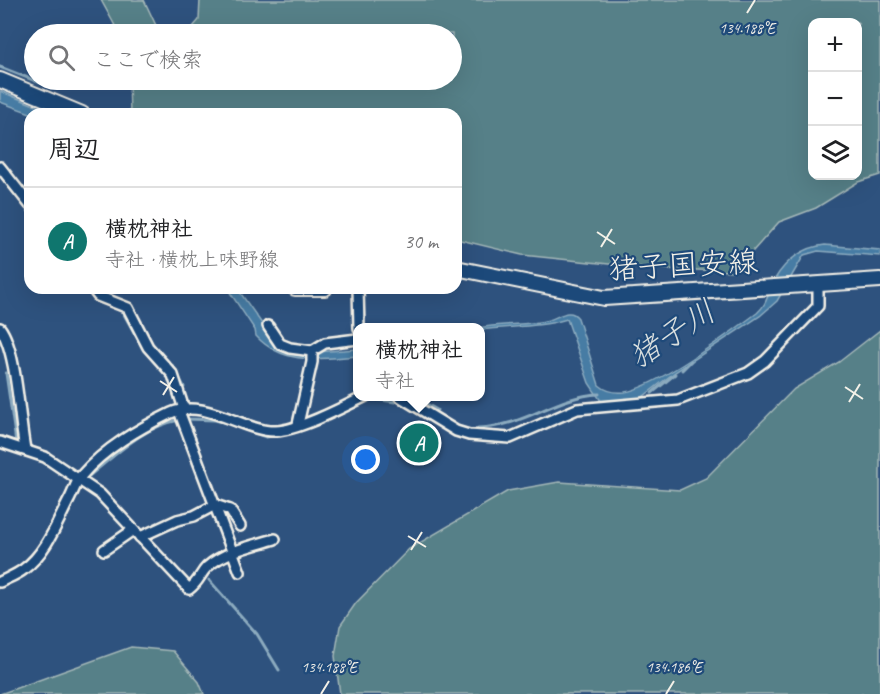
<!DOCTYPE html>
<html lang="ja">
<head>
<meta charset="utf-8">
<style>
  :root { --surface:#fff; --page:#f6f6f6; --text:#202124; --muted:#757577; --line:#e0e0e0; --accent:#0f766e }
  body { margin:0; font-family:Caveat,"Klee One",sans-serif; background:var(--page); color:var(--text) }
  .controls { position:absolute; right:18px; top:18px; display:grid; overflow:hidden; border-radius:12px; box-shadow:0 6px 24px #0002 }
  .controls button { width:54px; height:54px; display:grid; place-items:center; padding:0; border:0; border-bottom:2px solid var(--line); background:var(--surface); color:var(--text); font:30px sans-serif }
  .you { position:absolute; left:366px; top:460px; width:21px; height:21px; margin:-15px; border:4px solid #fff; border-radius:50%; background:#1a73e8; box-shadow:0 0 0 9px #1a73e833 }
  .badge { display:grid; place-items:center; width:39px; height:39px; border-radius:50%; background:var(--accent); color:#fff; font-size:20px; font-weight:700 }
  .pin { position:absolute; translate:-50% -50%; border:3px solid #fff; box-shadow:0 2px 6px #0006 }
  .popup { position:absolute; left:353px; top:323px; width:132px; height:78px; box-sizing:border-box; display:grid; place-content:center; border-radius:12px; background:var(--surface); filter:drop-shadow(0 2px 4px #0005); font-size:20px; white-space:nowrap; color:var(--muted) }
  .popup b { font-size:22px; color:var(--text) }
  .popup::after { content:''; position:absolute; left:50%; top:100%; margin-left:-12px; border:12px solid transparent; border-top-color:var(--surface) }
  .list { margin:0; padding:0; list-style:none }
  h2 { display:flex; justify-content:space-between; align-items:center; height:78px; margin:0; padding:0 24px; font-size:26px }
  h2 small { font-size:20px; font-weight:400; color:var(--muted) }
  .list li { display:grid; grid-template-columns:39px 1fr auto; gap:18px; align-items:center; box-sizing:border-box; height:108px; padding:0 24px; border-top:2px solid var(--line) }
  .list b { display:block; font-size:22px; white-space:nowrap }
  .list p { margin:0; font-size:20px; white-space:nowrap; color:var(--muted) }
  .list em { font-size:20px; font-style:normal; color:var(--muted) }
  .icon { flex:none; width:33px; height:33px; fill:none; stroke:currentColor; stroke-width:2; stroke-linecap:round; stroke-linejoin:round }
  .map { position:relative; flex:none; width:880px; height:694px; overflow:hidden }
  .search { position:absolute; background:var(--surface); box-shadow:0 6px 24px #0002; left:24px; top:24px; width:438px; height:66px; display:flex; align-items:center; gap:15px; box-sizing:border-box; padding:0 21px; border-radius:33px; color:var(--muted); font-size:22px }
  .panel { position:absolute; background:var(--surface); box-shadow:0 6px 24px #0002; left:24px; top:108px; width:438px; height:186px; border-radius:18px }
  .map>svg:first-child { display:block }
  .green { fill:#568088; stroke:#a5b8b8; stroke-width:1.5; fill-rule:evenodd }
  .water { fill:#477ca4; stroke:#8cabbf; stroke-width:1.5 }
  .lines { fill:none; stroke-linecap:round; stroke-linejoin:round }
  .stream { stroke:#8cabbf; stroke-width:3 }
  .minor-casing { stroke:#f4f1e8; stroke-width:14 }
  .secondary-casing { stroke:#f4f1e8; stroke-width:18 }
  .minor { stroke:#1f4a7a; stroke-width:9 }
  .secondary { stroke:#1f4a7a; stroke-width:14 }
  .ticks { fill:none; stroke:#f4f1e8; stroke-width:2 }
  .labels { text-anchor:middle; dominant-baseline:central; stroke-width:4.5; stroke-linejoin:round; paint-order:stroke }
  .street-label { font-size:30px; fill:#f4f1e8; stroke:#1f4a7a }
  .water-label { font-size:32px; font-style:italic; fill:#dadfde; stroke:#1f4a7a }
  .ticks-label { font-size:15px; text-anchor:middle; fill:#f4f1e8; stroke:#1f4a7a; stroke-width:4.5; stroke-linejoin:round; paint-order:stroke }
</style>
</head>
<body>
<div class="map">
<svg width="880" height="694" viewBox="0 0 880 694">
  <rect width="100%" height="100%" fill="#2e527e"/>
  <filter id="ink" filterUnits="userSpaceOnUse"><feTurbulence type="fractalNoise" baseFrequency=".0167" numOctaves="2"/><feDisplacementMap in="SourceGraphic" scale="12" xChannelSelector="R" yChannelSelector="G"/><feConvolveMatrix kernelMatrix="1 2 1 2 8 2 1 2 1" color-interpolation-filters="sRGB"/></filter>
  <g filter="url(#ink)">
    <g class="green">
      <path d="M101,0h43l16,34 -41,-1z"/>
      <path d="M200,0h680v175l-22,7 -42,26 -37,14 -44,49 -78,-2 -135,-14 -66,-16v-125h-326l-1,-34h323v-46h-265l12,-14zM858,22v154h-46v-154z"/>
      <path d="M880,330v364h-540l-5,-38 5,-30 16,-23 53,-54 99,-58 51,-9 121,8 26,-12 88,-89 45,-27z"/>
      <path d="M131,647l42,4 26,31 5,12h-204z"/>
    </g>
    <g class="water">
      <path d="M0,91l56,23h-23l-33,-12z"/>
      <path d="M825,245l55,5v6l-62,-5 -14,4 -27,46 -17,15 -85,56 -35,27 -39,2 -12,-18 -22,-64c-29,9 -57,7 -86,11l-3,-2c23,-5 50,-2 71,-8 10,-3 21,-13 29,-2l21,67c8,7 17,8 26,7 31,-5 105,-59 132,-79 11,-9 11,-22 18,-34 11,-19 29,-32 50,-34z"/>
      <path d="M227,288h10l39,56 40,8 41,-3v7c-37,3 -73,10 -101,-20l-1,-6z"/>
    </g>
    <g class="lines">
      <g class="stream">
        <path d="M0,67l51,20"/>
        <path d="M0,175l30,38"/>
        <path d="M102,302l19,7 23,41 12,12"/>
        <path d="M173,366l11,21"/>
        <path d="M682,370l9,-9"/>
        <path d="M6,373l10,69"/>
        <path d="M652,393l23,-19"/>
        <path d="M413,396l24,14"/>
        <path d="M375,399l20,3"/>
        <path d="M337,416l27,-14"/>
        <path d="M187,419l28,1 16,4"/>
        <path d="M233,425l33,12 24,-4"/>
        <path d="M478,428c47,-1 77,-32 121,-34"/>
        <path d="M89,476c28,-22 53,-49 90,-56"/>
        <path d="M209,580l48,54 22,36"/>
      </g>
      <g class="minor-casing">
        <g id="minor">
          <path d="M0,167l30,38"/>
          <path d="M92,288l6,8 30,12 20,39 25,28 11,34"/>
          <path d="M358,288l1,40"/>
          <path d="M268,326l12,18 10,4 22,3 13,-8 33,-4"/>
          <path d="M0,328c17,23 19,91 25,121"/>
          <path d="M399,396l57,35 13,4 41,3 67,-29 101,-9 70,-27 17,-12 53,-55v-20"/>
          <path d="M179,411l61,161"/>
          <path d="M298,424l14,-62v-11"/>
          <path d="M0,442l45,15 55,37 89,95c10,-7 11,-15 18,-22 18,-16 45,-21 68,-28"/>
          <path d="M140,537l37,-17 17,-4 21,-11 15,5 10,16"/>
          <path d="M104,550l29,-20"/>
          <path d="M0,582c8,-4 18,-8 24,-13 22,-16 33,-46 45,-69 4,-7 7,-18 12,-24 24,-28 57,-47 90,-63 33,-16 75,20 105,18 24,-1 67,-24 90,-35"/>
        </g>
      </g>
      <g class="secondary-casing">
        <g id="secondary">
          <path d="M0,80l82,34"/>
          <path d="M456,268l148,30 276,-18"/>
          <path d="M295,288h30"/>
        </g>
      </g>
      <use href="#minor" class="minor"/>
      <use href="#secondary" class="secondary"/>
    </g>
  </g>
  <path class="ticks" d="M747,13l8,-13M597,232l18,12M601,247l11,-18M160,381l17,11M845,387l18,12M163,395l11,-18M849,402l11,-18M408,536l18,11M411,550l11,-18M321,694l8,-13M666,694l8,-13"/>
  <g class="labels">
    <g class="street-label">
      <text transform="translate(683 265) rotate(-3)">猪子国安線</text>
    </g>
    <g class="water-label">
      <text transform="translate(672 334) rotate(-33)">猪子川</text>
    </g>
  </g>
  <g class="ticks-label">
    <text x="747" y="33">134.188°E</text>
    <text x="329" y="672">134.188°E</text>
    <text x="674" y="672">134.186°E</text>
  </g>
</svg>
<div class="controls">
<button>+</button>
<button>−</button>
<button><svg class="icon" aria-label="layers" viewBox="0 0 24 24"><path d="M12 4l9 5-9 5-9-5zM3 14l9 5 9-5"/></svg></button>
</div>
<div class="you"></div>
<div class="pin badge" style="left:419px;top:443px">A</div>
<div class="popup"><b>横枕神社</b>寺社</div>
<div class="search"><svg class="icon" aria-label="search" viewBox="0 0 24 24"><circle cx="10" cy="10" r="6"/><path d="M15 15l6 6"/></svg>ここで検索</div>
<section class="panel">
<h2>周辺<small></small></h2>
<ul class="list">
<li><span class="badge">A</span><div><b>横枕神社</b><p>寺社 · 横枕上味野線</p></div><em>30 m</em></li>
</ul>
</section>
</div>
</body>
</html>
